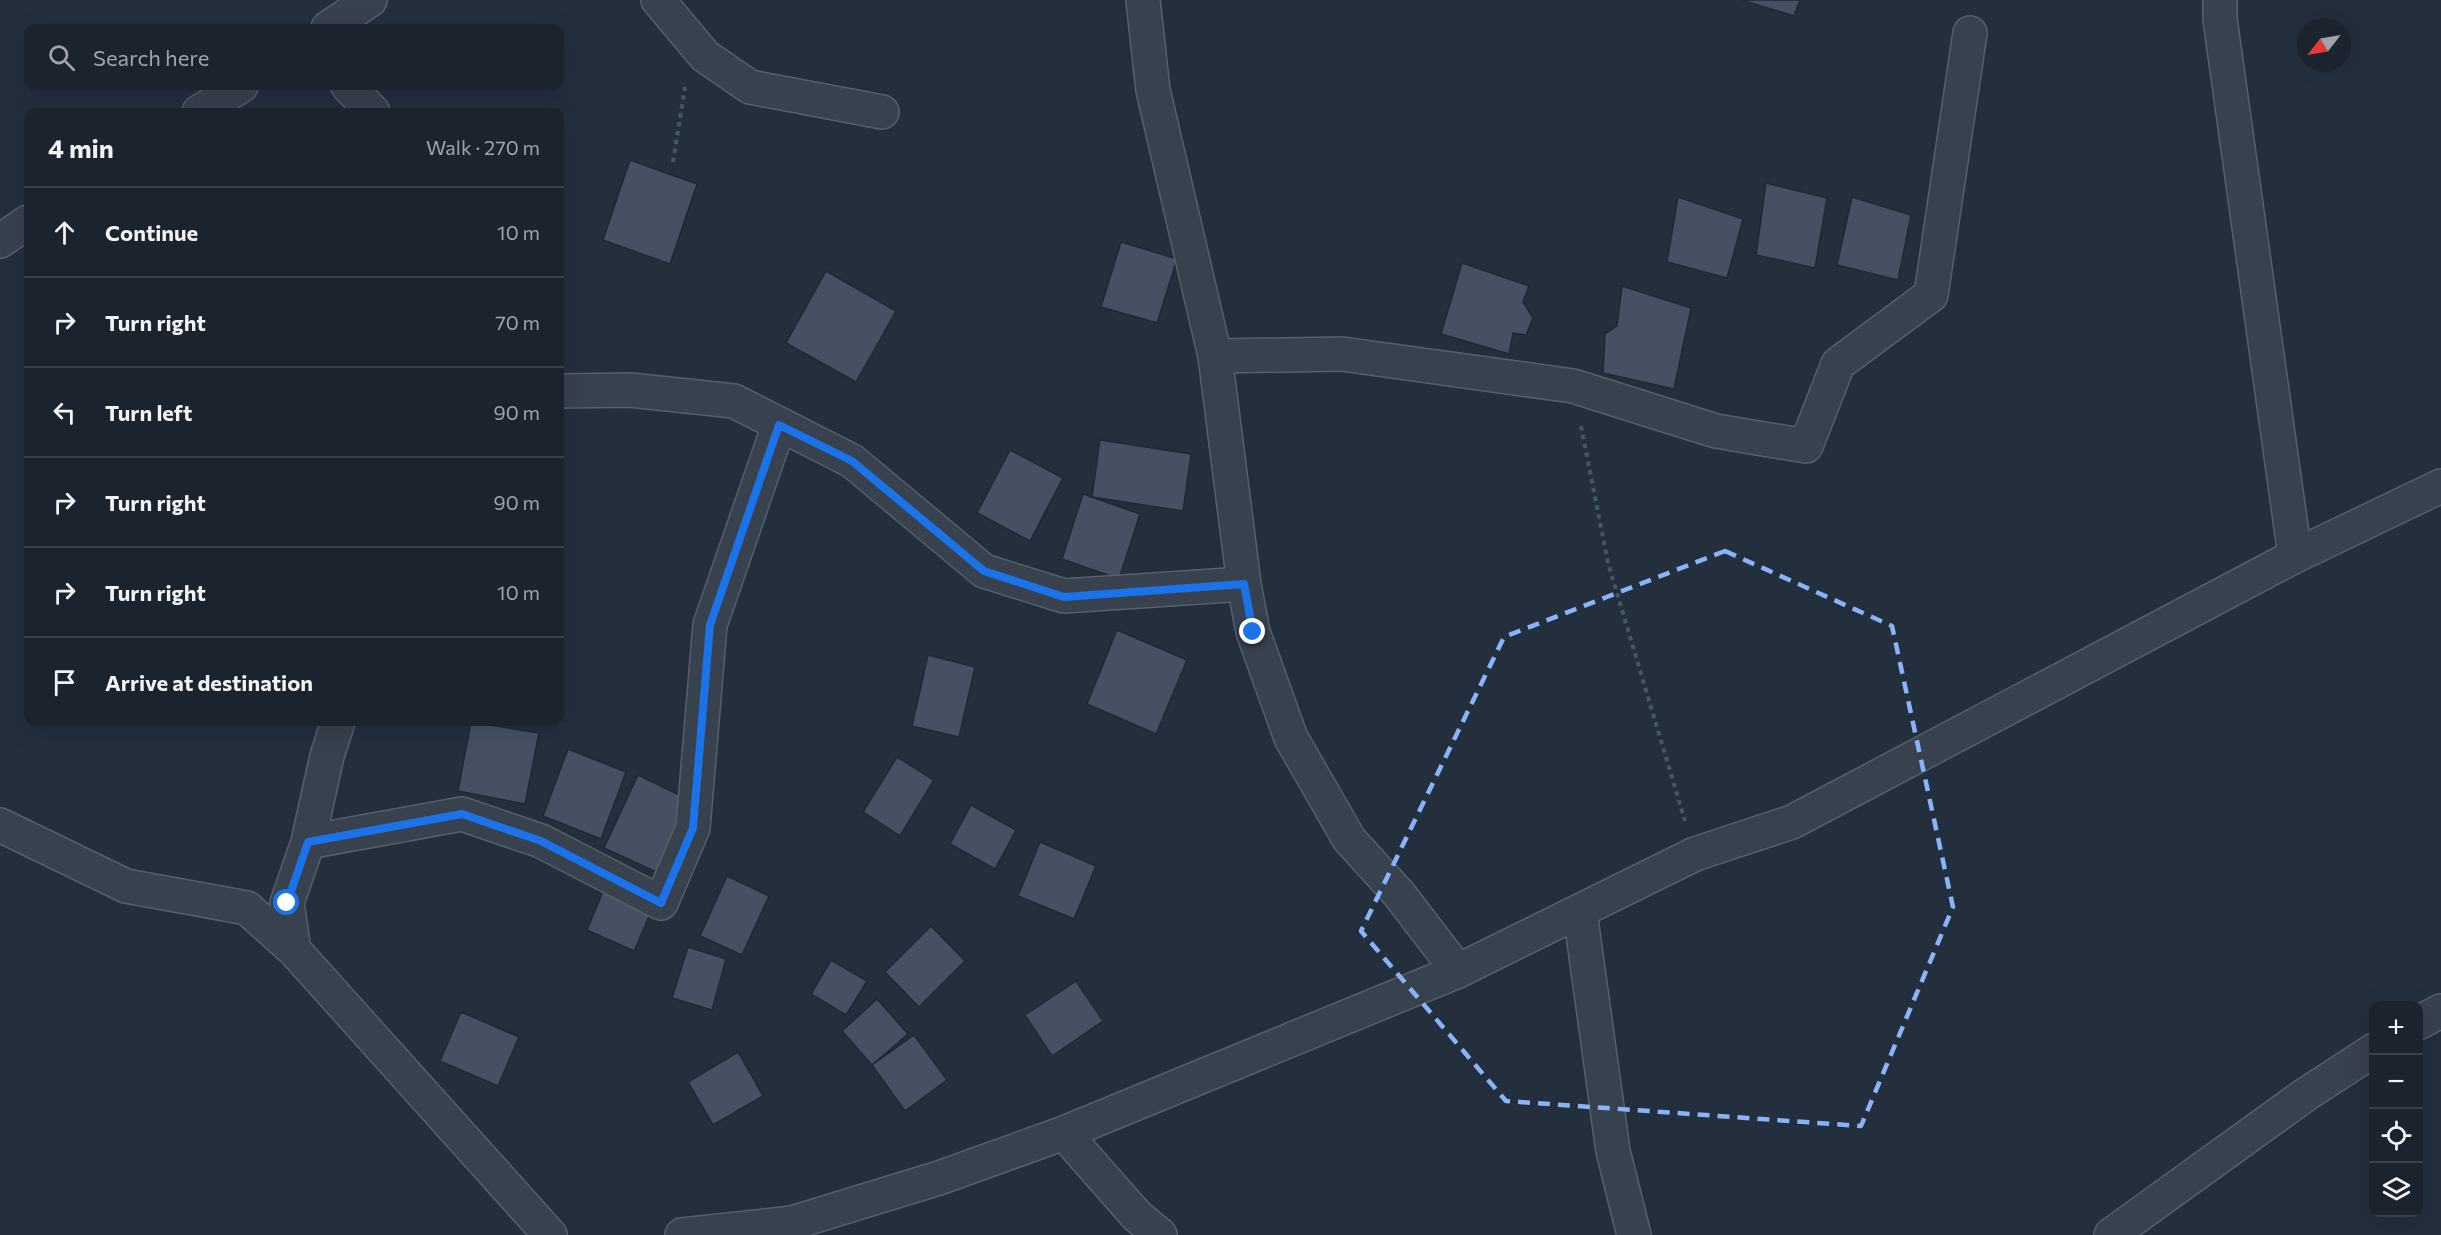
<!DOCTYPE html>
<html lang="en">
<head>
<meta charset="utf-8">
<style>
  :root { --surface:#1b232e; --page:#242b36; --text:#f1f3f6; --muted:#a0a4aa; --line:#39404a }
  body { margin:0; font-family:Commissioner,sans-serif; background:var(--page); color:var(--text) }
  .controls { position:absolute; right:18px; bottom:18px; display:grid; overflow:hidden; border-radius:12px; box-shadow:0 6px 24px #0002 }
  .controls button { width:54px; height:54px; display:grid; place-items:center; padding:0; border:0; border-bottom:2px solid var(--line); background:var(--surface); color:var(--text); font:30px sans-serif }
  .compass { position:absolute; left:2297px; top:18px; width:54px; height:54px; border-radius:50%; background:var(--surface); box-shadow:0 6px 24px #0002; rotate:239deg }
  .stop { position:absolute; width:18px; height:18px; margin:-14px; border:4px solid #1a73e8; border-radius:50%; background:#fff }
  .stop.end { background:#1a73e8; border-color:#fff; box-shadow:0 2px 6px #0008 }
  .list { margin:0; padding:0; list-style:none }
  h2 { display:flex; justify-content:space-between; align-items:center; height:78px; margin:0; padding:0 24px; font-size:26px }
  h2 small { font-size:20px; font-weight:400; color:var(--muted) }
  .list li { display:grid; grid-template-columns:39px 1fr auto; gap:18px; align-items:center; box-sizing:border-box; height:90px; padding:0 24px; border-top:2px solid var(--line) }
  .list b { display:block; font-size:22px; white-space:nowrap }
  .list em { font-size:20px; font-style:normal; color:var(--muted) }
  .icon { flex:none; width:33px; height:33px; fill:none; stroke:currentColor; stroke-width:2; stroke-linecap:round; stroke-linejoin:round }
  .map { position:relative; flex:none; width:2441px; height:1235px; overflow:hidden }
  .search { position:absolute; background:var(--surface); box-shadow:0 6px 24px #0002; left:24px; top:24px; width:540px; height:66px; display:flex; align-items:center; gap:15px; box-sizing:border-box; padding:0 21px; border-radius:12px; color:var(--muted); font-size:22px }
  .panel { position:absolute; background:var(--surface); box-shadow:0 6px 24px #0002; left:24px; top:108px; width:540px; height:618px; border-radius:12px }
  .map>svg:first-child { display:block }
  .building { fill:#455162; stroke:#1f2835; stroke-width:1.5 }
  .lines { fill:none; stroke-linecap:round; stroke-linejoin:round }
  .minor-casing { stroke:#565f6c; stroke-width:36 }
  .path { stroke:#44595c; stroke-width:4; stroke-dasharray:4.5 4.5; stroke-linecap:butt }
  .minor { stroke:#38414e; stroke-width:33 }
  .route { stroke:#1a73e8; stroke-width:8 }
  .marked { fill:none; stroke:#8ab4f8; stroke-width:4.5; stroke-dasharray:12 8; stroke-linejoin:round }
</style>
</head>
<body>
<div class="map">
<svg width="2441" height="1235" viewBox="0 0 2441 1235">
  <rect width="100%" height="100%" fill="#242f3e"/>
  <g class="building">
    <path d="M1742,0h58l-6,16z"/>
    <path d="M630,160l67,24 -27,80 -67,-24z"/>
    <path d="M1766,183l61,15 -12,70 -59,-13z"/>
    <path d="M1678,197l65,22 -16,59 -60,-16z"/>
    <path d="M1852,197l59,18 -13,65 -61,-15z"/>
    <path d="M1121,242l56,17 -20,64 -56,-16z"/>
    <path d="M1462,263l67,23 -6,16 10,16 -7,17 -13,-2 -4,21 -68,-20z"/>
    <path d="M826,271l70,40 -40,71 -70,-39z"/>
    <path d="M1622,286l69,22 -17,81 -71,-16 2,-39 12,-8z"/>
    <path d="M1100,440l91,14 -8,57 -91,-14z"/>
    <path d="M1010,450l53,28 -33,63 -53,-28z"/>
    <path d="M1083,494l57,20 -21,65 -57,-20z"/>
    <path d="M1117,630l70,30 -31,74 -69,-30z"/>
    <path d="M928,655l47,12 -16,70 -47,-11z"/>
    <path d="M471,722l68,11 -14,71 -67,-13z"/>
    <path d="M568,749l58,23 -25,67 -58,-23z"/>
    <path d="M897,757l37,23 -34,56 -37,-24z"/>
    <path d="M638,775l58,28 -33,72 -59,-27z"/>
    <path d="M971,805l45,25 -21,39 -45,-25z"/>
    <path d="M1040,842l56,24 -22,53 -56,-23z"/>
    <path d="M727,876l42,20 -27,59 -42,-19z"/>
    <path d="M606,884l48,21 -20,46 -47,-21z"/>
    <path d="M931,926l34,35 -46,46 -34,-35z"/>
    <path d="M688,947l38,12 -14,51 -40,-12z"/>
    <path d="M831,960l36,21 -21,34 -35,-21z"/>
    <path d="M1076,981l27,40 -51,35 -27,-41z"/>
    <path d="M877,999l31,35 -36,31 -30,-34z"/>
    <path d="M461,1012l58,25 -21,49 -58,-25z"/>
    <path d="M914,1035l33,45 -42,31 -33,-46z"/>
    <path d="M738,1052l25,44 -50,29 -25,-43z"/>
  </g>
  <g class="lines">
    <g class="minor-casing">
      <g id="minor">
        <path d="M658,0l47,56 45,31 132,25"/>
        <path d="M1143,0l10,90 62,266 29,228 9,48 38,106 58,101 50,55 59,77"/>
        <path d="M2220,0v19l75,537"/>
        <path d="M328,28l42,-28"/>
        <path d="M348,86l25,26"/>
        <path d="M199,112l42,-26"/>
        <path d="M0,241l28,-19"/>
        <path d="M1215,356l127,-2 231,32 143,45 90,15 32,-82 93,-69 39,-262"/>
        <path d="M560,391l70,-1 104,11 118,60 132,110 80,25 180,-12"/>
        <path d="M0,825l126,61 121,22 47,42 256,285"/>
        <path d="M308,842l154,-28 79,27 120,62 32,-75 17,-203 69,-200"/>
        <path d="M1580,912l33,239 21,84"/>
        <path d="M294,950l-7,-47 21,-61 19,-86 11,-34"/>
        <path d="M2418,1023l23,-12"/>
        <path d="M1064,1133l73,83 23,19"/>
        <path d="M682,1235l110,-12 147,-45 125,-45 394,-162 237,-117 97,-32 503,-266 146,-70"/>
        <path d="M2111,1235l194,-140 69,-45"/>
      </g>
    </g>
    <g class="path">
      <path d="M673,162l12,-75"/>
      <path d="M1581,426l27,137 77,258"/>
    </g>
    <use href="#minor" class="minor"/>
  </g>
  <g class="lines">
    <path class="route" d="M287,903l21,-61 154,-28 79,27 120,62 32,-75 17,-203 69,-200 73,36 132,110 80,26 180,-13 9,48"/>
  </g>
  <path class="marked" d="M1725,551l167,75 61,281 -92,219 -355,-25 -145,-170 143,-294z"/>
</svg>
<div class="controls">
<button>+</button>
<button>−</button>
<button><svg class="icon" aria-label="locate" viewBox="0 0 24 24"><circle cx="12" cy="12" r="6"/><path d="M12 2v4M12 18v4M2 12h4M18 12h4"/></svg></button>
<button><svg class="icon" aria-label="layers" viewBox="0 0 24 24"><path d="M12 4l9 5-9 5-9-5zM3 14l9 5 9-5"/></svg></button>
</div>
<svg class="compass" viewBox="-18 -18 36 36"><path d="M0-13l5 13h-10z" fill="#e53935"/><path d="M0 13l5-13h-10z" fill="#a0a4aa"/></svg>
<div class="stop" style="left:287px;top:903px"></div>
<div class="stop end" style="left:1253px;top:632px"></div>
<div class="search"><svg class="icon" aria-label="search" viewBox="0 0 24 24"><circle cx="10" cy="10" r="6"/><path d="M15 15l6 6"/></svg>Search here</div>
<section class="panel">
<h2>4 min<small>Walk · 270 m</small></h2>
<ul class="list">
<li><svg class="icon" aria-label="ahead" viewBox="0 0 24 24"><path d="M12 20V5M6 11l6-6 6 6"/></svg><div><b>Continue</b></div><em>10 m</em></li>
<li><svg class="icon" aria-label="right" viewBox="0 0 24 24"><path d="M7 20v-9h11M14 6l5 5-5 5"/></svg><div><b>Turn right</b></div><em>70 m</em></li>
<li><svg class="icon" aria-label="left" viewBox="0 0 24 24"><path d="M17 20v-9H6M10 6l-5 5 5 5"/></svg><div><b>Turn left</b></div><em>90 m</em></li>
<li><svg class="icon" aria-label="right" viewBox="0 0 24 24"><path d="M7 20v-9h11M14 6l5 5-5 5"/></svg><div><b>Turn right</b></div><em>90 m</em></li>
<li><svg class="icon" aria-label="right" viewBox="0 0 24 24"><path d="M7 20v-9h11M14 6l5 5-5 5"/></svg><div><b>Turn right</b></div><em>10 m</em></li>
<li><svg class="icon" aria-label="arrive" viewBox="0 0 24 24"><path d="M6 21V4h12l-3 4 3 4H6"/></svg><div><b>Arrive at destination</b></div></li>
</ul>
</section>
</div>
</body>
</html>
